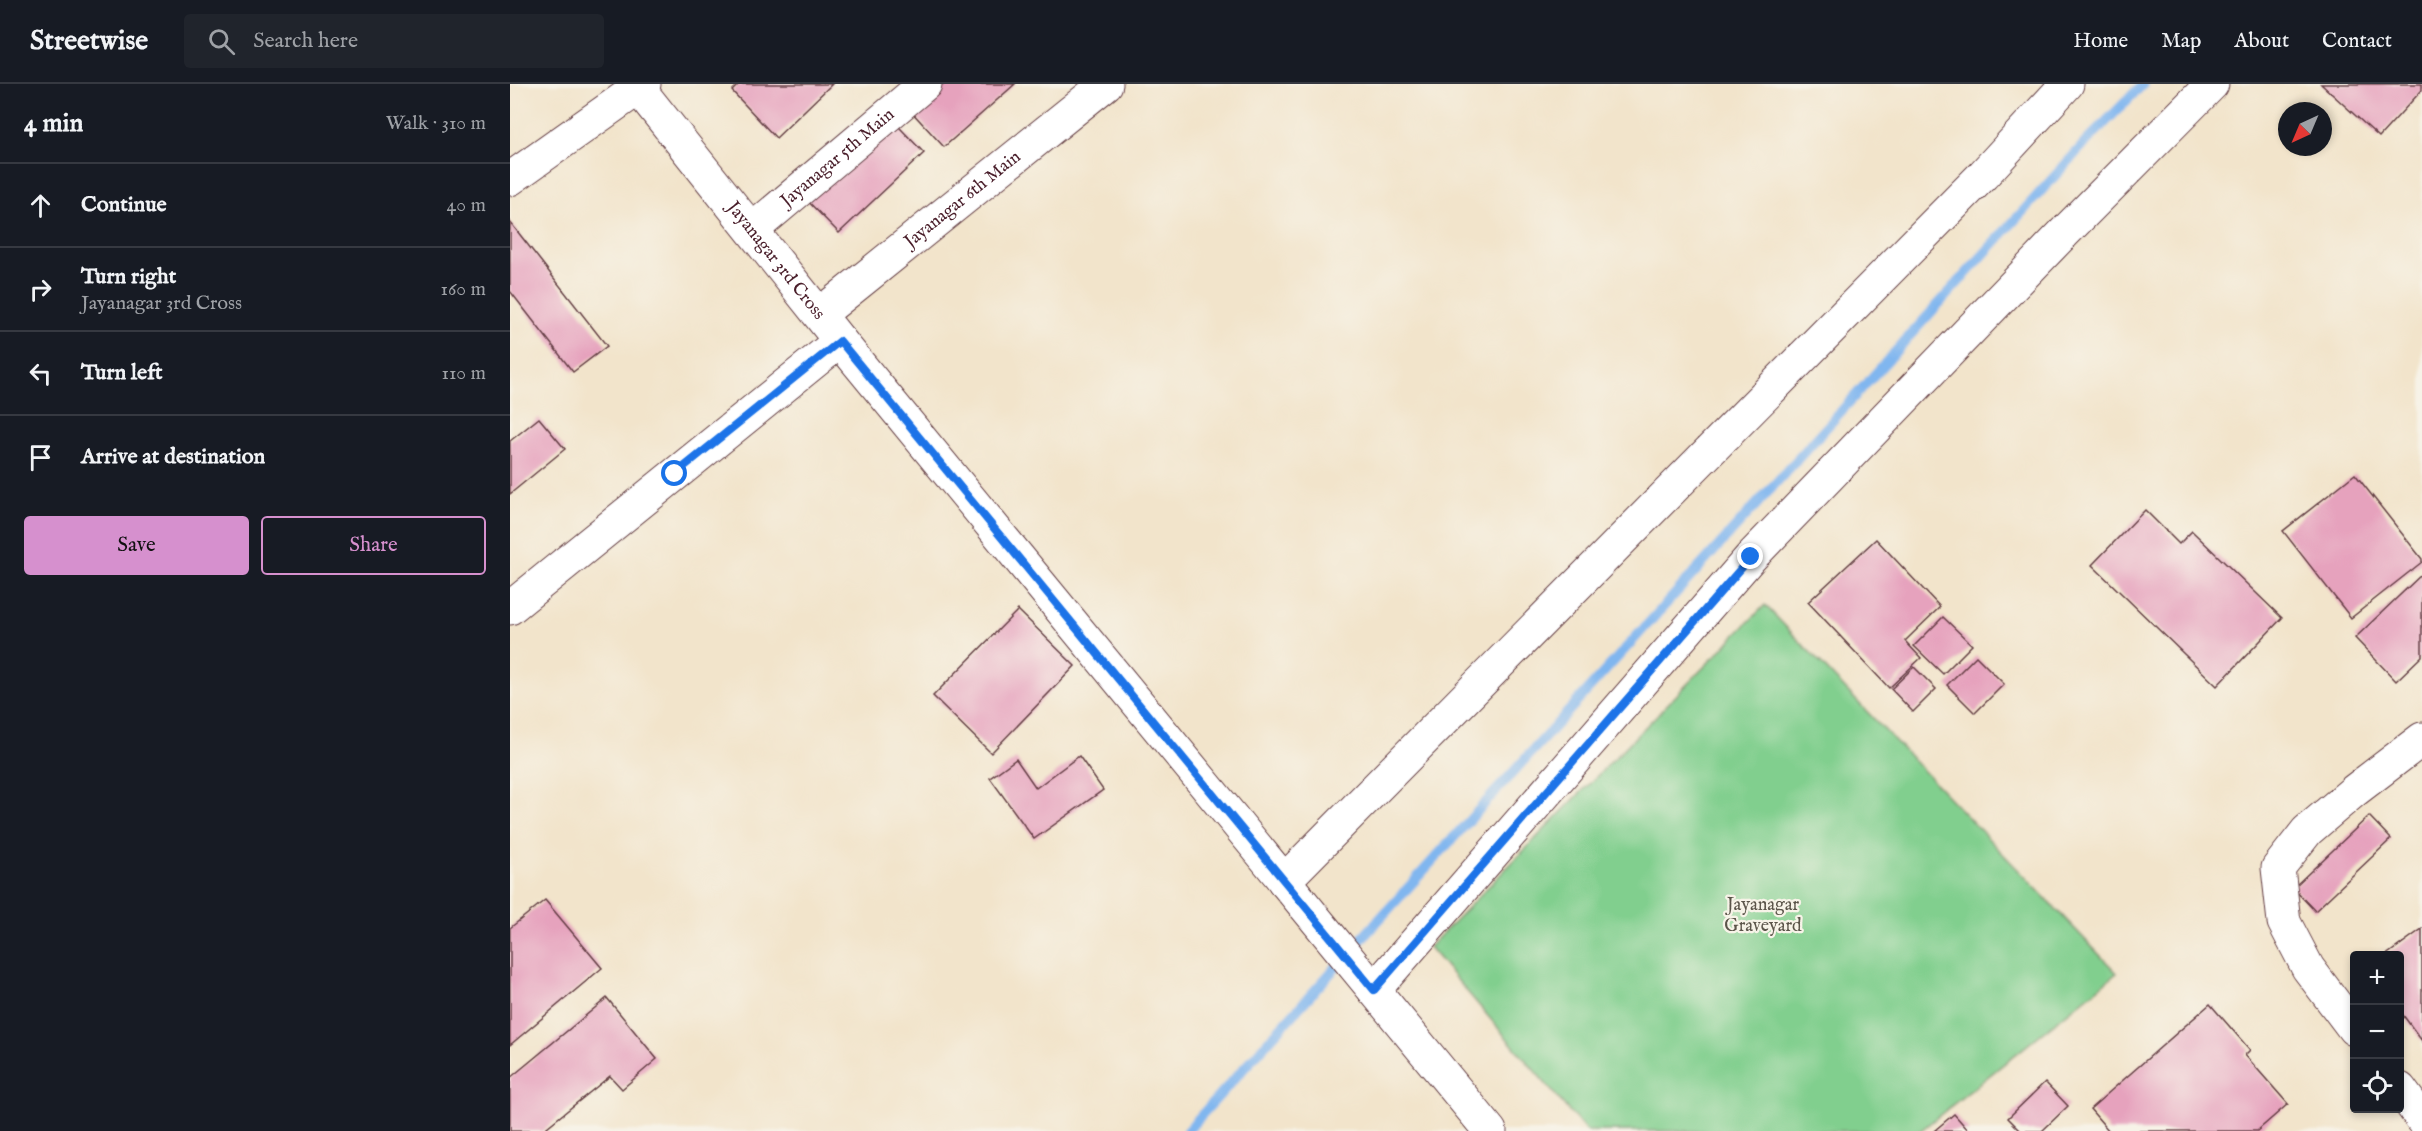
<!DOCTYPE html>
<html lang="en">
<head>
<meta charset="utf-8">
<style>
  :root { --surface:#171b24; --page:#20242c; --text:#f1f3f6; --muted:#9ea1a6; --line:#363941; --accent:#d690ce }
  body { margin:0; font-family:"IM FELL English",serif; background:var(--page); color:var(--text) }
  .controls { position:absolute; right:18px; bottom:18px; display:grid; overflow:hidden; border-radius:6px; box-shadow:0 3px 9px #0003 }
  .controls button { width:54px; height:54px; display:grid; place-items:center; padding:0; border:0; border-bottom:2px solid var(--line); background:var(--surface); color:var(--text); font:30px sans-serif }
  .compass { position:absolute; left:1768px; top:18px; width:54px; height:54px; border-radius:50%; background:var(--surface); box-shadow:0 3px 9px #0003; rotate:224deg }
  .stop { position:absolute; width:18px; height:18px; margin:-14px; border:4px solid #1a73e8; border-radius:50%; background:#fff }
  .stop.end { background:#1a73e8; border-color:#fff; box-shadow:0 2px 6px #0008 }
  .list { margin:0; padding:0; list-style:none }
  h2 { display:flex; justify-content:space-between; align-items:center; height:78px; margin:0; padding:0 24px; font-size:26px }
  h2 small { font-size:20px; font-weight:400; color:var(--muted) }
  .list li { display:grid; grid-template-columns:39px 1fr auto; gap:18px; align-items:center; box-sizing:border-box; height:84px; padding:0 24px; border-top:2px solid var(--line) }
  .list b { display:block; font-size:22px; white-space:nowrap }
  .list p { margin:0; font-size:20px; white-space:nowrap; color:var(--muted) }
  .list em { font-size:20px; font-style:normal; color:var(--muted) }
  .actions { display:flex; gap:12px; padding:18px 24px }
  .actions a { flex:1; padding:14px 0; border:2px solid var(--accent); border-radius:6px; text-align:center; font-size:21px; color:var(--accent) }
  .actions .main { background:var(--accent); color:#111 }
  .icon { flex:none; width:33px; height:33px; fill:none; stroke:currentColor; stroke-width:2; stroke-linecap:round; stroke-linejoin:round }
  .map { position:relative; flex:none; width:1912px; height:1047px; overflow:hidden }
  header { display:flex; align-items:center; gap:36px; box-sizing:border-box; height:84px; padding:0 30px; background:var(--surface); border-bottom:2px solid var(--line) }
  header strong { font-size:28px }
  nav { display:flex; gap:33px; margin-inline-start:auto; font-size:21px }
  .search { width:420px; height:54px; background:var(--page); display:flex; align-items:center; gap:15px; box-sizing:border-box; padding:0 21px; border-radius:6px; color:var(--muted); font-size:22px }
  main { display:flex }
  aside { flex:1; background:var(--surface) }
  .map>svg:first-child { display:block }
  .green { fill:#81cf8e; stroke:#66775c; stroke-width:1.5 }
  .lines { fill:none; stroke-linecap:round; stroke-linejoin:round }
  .stream { stroke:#80b6ef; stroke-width:10 }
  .building { fill:#e6a2bd }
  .minor-casing { stroke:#633d43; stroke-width:35 }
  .minor { stroke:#fff; stroke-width:33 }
  .route { stroke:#1a73e8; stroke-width:8 }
  .labels { text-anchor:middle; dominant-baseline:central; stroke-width:4.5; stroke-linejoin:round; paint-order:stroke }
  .street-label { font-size:18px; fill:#4a1f2b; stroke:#f7f3e8 }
  .park-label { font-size:18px; fill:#5a5449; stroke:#f7f3e8 }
</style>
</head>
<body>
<header>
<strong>Streetwise</strong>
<div class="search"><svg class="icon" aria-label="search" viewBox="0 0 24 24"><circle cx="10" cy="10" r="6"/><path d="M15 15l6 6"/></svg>Search here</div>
<nav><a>Home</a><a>Map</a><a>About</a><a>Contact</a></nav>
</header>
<main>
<aside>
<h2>4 min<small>Walk · 310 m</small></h2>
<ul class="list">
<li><svg class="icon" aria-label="ahead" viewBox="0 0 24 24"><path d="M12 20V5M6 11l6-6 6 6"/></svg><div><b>Continue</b></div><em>40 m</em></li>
<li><svg class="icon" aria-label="right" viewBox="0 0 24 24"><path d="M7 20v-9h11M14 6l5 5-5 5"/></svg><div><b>Turn right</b><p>Jayanagar 3rd Cross</p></div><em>160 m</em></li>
<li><svg class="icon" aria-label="left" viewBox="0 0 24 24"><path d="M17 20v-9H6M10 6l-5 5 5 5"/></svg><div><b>Turn left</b></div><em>110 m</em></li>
<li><svg class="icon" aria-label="arrive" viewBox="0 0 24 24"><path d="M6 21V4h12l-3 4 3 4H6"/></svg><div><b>Arrive at destination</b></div></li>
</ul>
<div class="actions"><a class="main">Save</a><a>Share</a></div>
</aside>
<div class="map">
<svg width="1912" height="1047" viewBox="0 0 1912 1047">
  <rect width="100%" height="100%" fill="#f7f3e8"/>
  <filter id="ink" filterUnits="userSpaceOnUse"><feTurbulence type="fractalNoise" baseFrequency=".0167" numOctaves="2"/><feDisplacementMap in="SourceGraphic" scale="12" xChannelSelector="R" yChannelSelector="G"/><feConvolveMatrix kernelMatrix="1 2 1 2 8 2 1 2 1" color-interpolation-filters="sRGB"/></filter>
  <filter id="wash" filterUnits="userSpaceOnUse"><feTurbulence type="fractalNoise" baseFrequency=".008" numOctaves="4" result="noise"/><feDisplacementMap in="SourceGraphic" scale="24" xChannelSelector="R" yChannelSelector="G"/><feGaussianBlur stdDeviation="1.35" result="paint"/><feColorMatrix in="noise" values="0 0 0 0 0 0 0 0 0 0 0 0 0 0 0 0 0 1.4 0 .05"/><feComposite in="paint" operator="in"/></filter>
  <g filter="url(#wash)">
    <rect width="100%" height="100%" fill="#f2e4cb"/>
    <path class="green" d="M1255,521l352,368 -197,158h-334l-157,-184z"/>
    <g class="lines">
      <path class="stream" d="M677,1047l897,-987 59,-60"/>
    </g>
    <g id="blocks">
      <g class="building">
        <path d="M229,0h93l-56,54 -44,-47z"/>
        <path d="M401,0h104l-71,63 -47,-51z"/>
        <path d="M1811,0h101v6l-43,47z"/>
        <path d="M368,21l46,48 -85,80 -45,-46z"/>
        <path d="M0,138l97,124 -34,26 -63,-81z"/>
        <path d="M29,334l26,31 -55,45v-53z"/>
        <path d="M1845,390l67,85v3l-71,56 -68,-87z"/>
        <path d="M1635,426l34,34 13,-13 90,87 -65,68 -125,-121z"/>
        <path d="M1366,455l64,68 -35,34 16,17 -32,30 -81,-86z"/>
        <path d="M1912,490v82l-26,25 -41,-43z"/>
        <path d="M508,526l57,56 -84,87 -58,-57z"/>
        <path d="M1433,533l29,28 -29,29 -29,-28z"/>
        <path d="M1466,572l28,28 -29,29 -28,-28z"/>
        <path d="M1404,583l22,22 -23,23 -22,-23z"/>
        <path d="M569,672l24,34 -69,49 -44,-61 26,-19 20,29z"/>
        <path d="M1859,732l22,23 -76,72 -22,-23z"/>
        <path d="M35,816l57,68 -92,77v-117z"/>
        <path d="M1912,845v112l-22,-30v-55h-15z"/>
        <path d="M97,914l50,61 -35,30 -12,-13 -68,55h-32v-53z"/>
        <path d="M1700,920l40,46 -5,5 43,49 -31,27h-148l-19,-22z"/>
        <path d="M1535,998l23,24 -26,25h-21l-13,-13z"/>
        <path d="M1444,1030l15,17h-35z"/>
      </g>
    </g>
  </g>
  <g filter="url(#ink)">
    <use href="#blocks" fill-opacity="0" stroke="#633d43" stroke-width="1.5"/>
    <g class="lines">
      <g class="minor-casing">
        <g id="minor">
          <path id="s1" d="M125,0l205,257 650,790"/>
          <path d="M0,95l134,-95"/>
          <path id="s2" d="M242,146l173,-146"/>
          <path id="s3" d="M310,230l286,-230"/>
          <path d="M0,524l330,-267"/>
          <path d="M774,797l699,-706 84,-91"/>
          <path d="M864,906l377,-433 310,-321 151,-152"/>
          <path d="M1844,945l-46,-61 -24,-46 -6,-54 29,-37 47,-40 68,-52"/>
          <path d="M1890,1005l22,30"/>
        </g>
      </g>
      <use href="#minor" class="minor"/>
    </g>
  </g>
  <g class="lines" filter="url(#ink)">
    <path class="route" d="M165,390l165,-133 534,649 377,-433"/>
  </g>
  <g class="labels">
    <g class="street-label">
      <text stroke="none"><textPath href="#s2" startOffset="112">Jayanagar 5th Main</textPath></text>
      <text stroke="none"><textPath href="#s3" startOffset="183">Jayanagar 6th Main</textPath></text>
      <text stroke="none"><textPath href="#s1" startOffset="226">Jayanagar 3rd Cross</textPath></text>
    </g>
    <g class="park-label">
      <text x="1253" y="821">Jayanagar<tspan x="1253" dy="21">Graveyard</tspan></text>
    </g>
  </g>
</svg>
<div class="controls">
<button>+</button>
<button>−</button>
<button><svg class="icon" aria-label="locate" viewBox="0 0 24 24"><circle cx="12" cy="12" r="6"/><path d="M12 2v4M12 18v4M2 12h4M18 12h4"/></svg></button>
</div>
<svg class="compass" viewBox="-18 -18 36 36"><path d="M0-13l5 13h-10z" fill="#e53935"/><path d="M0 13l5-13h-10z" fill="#9ea1a6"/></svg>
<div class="stop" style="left:165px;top:390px"></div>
<div class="stop end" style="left:1241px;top:473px"></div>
</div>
</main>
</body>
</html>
